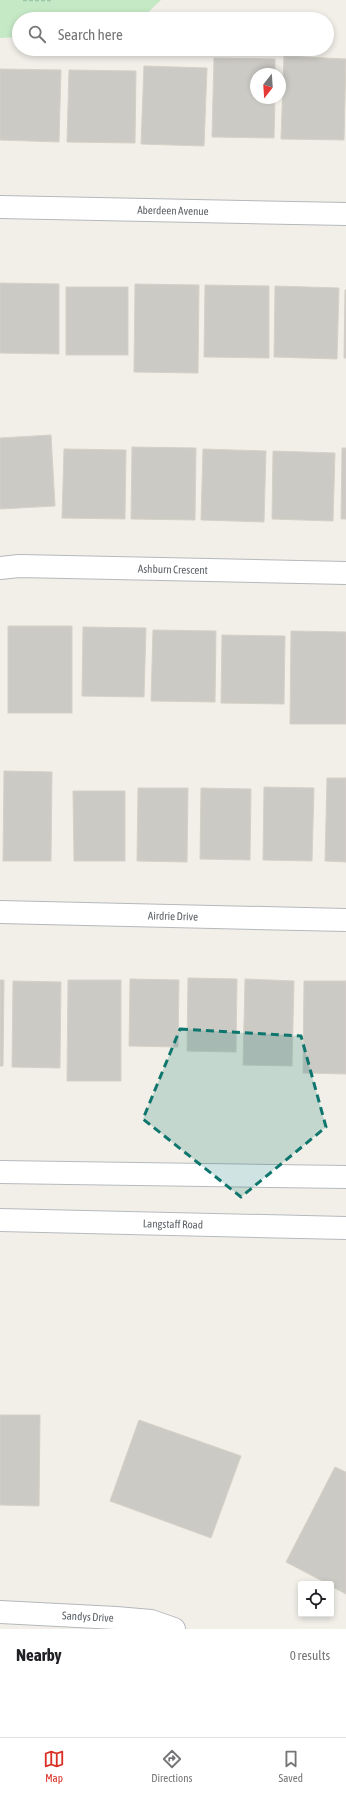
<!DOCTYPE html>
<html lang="en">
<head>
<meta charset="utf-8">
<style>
  :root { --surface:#fff; --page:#f2f2f2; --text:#202124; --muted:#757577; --line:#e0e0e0; --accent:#d93025 }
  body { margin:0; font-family:"Asap Condensed",sans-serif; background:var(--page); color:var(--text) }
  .controls { position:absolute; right:12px; bottom:12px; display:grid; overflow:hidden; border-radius:4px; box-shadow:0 2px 6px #0003 }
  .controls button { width:36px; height:36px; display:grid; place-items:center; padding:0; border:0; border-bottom:1px solid var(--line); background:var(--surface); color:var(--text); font:20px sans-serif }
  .compass { position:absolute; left:250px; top:68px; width:36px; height:36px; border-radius:50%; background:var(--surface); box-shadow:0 2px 6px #0003; rotate:197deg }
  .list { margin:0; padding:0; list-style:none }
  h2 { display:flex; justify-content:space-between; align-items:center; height:52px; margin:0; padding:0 16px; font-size:17px }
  h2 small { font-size:13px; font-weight:400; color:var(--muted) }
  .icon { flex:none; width:22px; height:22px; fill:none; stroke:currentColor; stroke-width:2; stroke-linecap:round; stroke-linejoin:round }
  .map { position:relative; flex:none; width:346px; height:1629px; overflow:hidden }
  .search { position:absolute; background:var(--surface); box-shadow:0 2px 6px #0003; left:12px; right:12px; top:12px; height:44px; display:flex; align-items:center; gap:10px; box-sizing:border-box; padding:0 14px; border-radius:22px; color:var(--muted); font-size:15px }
  .sheet { height:108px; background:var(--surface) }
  nav { display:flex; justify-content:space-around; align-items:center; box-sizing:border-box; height:56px; border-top:1px solid var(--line); background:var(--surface); font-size:11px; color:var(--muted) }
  nav a { display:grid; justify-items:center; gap:2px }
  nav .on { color:var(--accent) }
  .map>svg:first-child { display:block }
  .green { fill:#c5e8c5 }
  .building { fill:#cccac5; stroke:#d6d1c6 }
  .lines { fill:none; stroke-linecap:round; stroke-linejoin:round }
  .minor-casing { stroke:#b5b8bc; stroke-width:24 }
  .tertiary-casing { stroke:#b5b8bc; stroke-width:24 }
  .secondary-casing { stroke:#b6babf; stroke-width:24 }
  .path { stroke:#9cc7a9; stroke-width:2.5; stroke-dasharray:4 2; stroke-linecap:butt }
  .minor { stroke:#fff; stroke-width:22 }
  .tertiary { stroke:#fff; stroke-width:22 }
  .secondary { stroke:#fff; stroke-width:22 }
  .marked { fill:#0f766e; fill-opacity:0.2; stroke:#0f766e; stroke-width:3; stroke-dasharray:8 5; stroke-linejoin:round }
  .labels { text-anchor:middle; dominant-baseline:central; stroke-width:3; stroke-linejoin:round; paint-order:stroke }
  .street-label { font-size:11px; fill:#5f6368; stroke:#fff }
</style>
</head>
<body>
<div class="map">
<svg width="346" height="1629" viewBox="0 0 346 1629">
  <rect width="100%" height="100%" fill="#f1efe8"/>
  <path class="green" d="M0,0h161l-20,19h-122v18l-19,1z"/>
  <g class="building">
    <path d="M284,56l62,3 -2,81 -63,-1z"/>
    <path d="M214,58l61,1v15h-19v24h19l-1,40 -62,-1z"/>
    <path d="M144,66l63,2 -3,78 -63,-2z"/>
    <path d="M0,69l61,1 -2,72 -59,-2z"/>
    <path d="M69,70l67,1 -1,72 -68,-1z"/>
    <path d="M0,283l59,1v70l-59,-1z"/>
    <path d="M135,284l64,1 -1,88 -64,-1z"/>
    <path d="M205,285l64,1v72l-65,-1z"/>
    <path d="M275,286l64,2 -2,71 -63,-2z"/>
    <rect x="66" y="287" width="62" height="68"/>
    <path d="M345,290h1v68h-2z"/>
    <path d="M51,435l4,71 -55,3v-71z"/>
    <path d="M132,447l64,1 -1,72 -64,-1z"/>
    <path d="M342,448h4v71h-5z"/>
    <path d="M64,449l62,1 -1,69 -63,-1z"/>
    <path d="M203,449l63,2 -2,71 -63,-2z"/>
    <path d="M273,451l62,2 -2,68 -61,-2z"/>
    <rect x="8" y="626" width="64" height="87"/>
    <path d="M83,627l63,1 -2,69 -62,-1z"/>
    <path d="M153,630l63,1 -1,71 -64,-1z"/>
    <path d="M291,631l55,1v92h-56z"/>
    <path d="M222,635l63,1 -1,68 -63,-1z"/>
    <path d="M4,771l48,1 -1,89h-48z"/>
    <path d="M327,778h19v84l-21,-1z"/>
    <path d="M264,787l50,1 -2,73 -49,-1z"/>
    <path d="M138,788h50l-1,74 -50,-1z"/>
    <path d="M201,788l50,1 -1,71 -50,-1z"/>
    <path d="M73,791h52v70h-51z"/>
    <path d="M188,978l49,1 -1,73 -49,-1z"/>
    <path d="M130,979l49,1 -1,67 -49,-1z"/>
    <path d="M245,979l49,2 -2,85 -49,-1z"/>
    <path d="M0,980h4l-1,86h-3z"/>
    <path d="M68,980h53v101h-54z"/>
    <path d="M13,981l48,1 -1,86 -48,-1z"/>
    <path d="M304,981h42v93l-43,-1z"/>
    <path d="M0,1415h40l-1,91 -39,-1z"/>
    <path d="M139,1420l102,36 -30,82 -101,-37z"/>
    <path d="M335,1467l11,5v122l-15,-8v-2h-3l-42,-22z"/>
  </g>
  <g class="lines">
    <g class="minor-casing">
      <g id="minor">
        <path id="s1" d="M0,568l19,-2 327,7"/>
        <path id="s2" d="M0,912l346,8"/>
        <path id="s3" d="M0,1612l116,6 35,3 23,8"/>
      </g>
    </g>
    <g class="tertiary-casing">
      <g id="tertiary">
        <path id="s4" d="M0,207l346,7"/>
      </g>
    </g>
    <g class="secondary-casing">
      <g id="secondary">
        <path d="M0,1172l346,5"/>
        <path id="s5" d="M0,1220l346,8"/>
      </g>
    </g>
    <path class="path" d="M23,0h28"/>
    <use href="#minor" class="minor"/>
    <use href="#tertiary" class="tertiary"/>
    <use href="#secondary" class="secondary"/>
  </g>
  <path class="marked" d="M180,1029l121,7 25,91 -85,70 -98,-78z"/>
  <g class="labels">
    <g class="street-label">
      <text stroke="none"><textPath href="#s4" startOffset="173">Aberdeen Avenue</textPath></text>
      <text stroke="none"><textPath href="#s1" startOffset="173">Ashburn Crescent</textPath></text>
      <text stroke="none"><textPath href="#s2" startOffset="173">Airdrie Drive</textPath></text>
      <text stroke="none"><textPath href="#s5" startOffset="173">Langstaff Road</textPath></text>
      <text stroke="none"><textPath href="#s3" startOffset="88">Sandys Drive</textPath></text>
    </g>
  </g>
</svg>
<div class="controls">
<button><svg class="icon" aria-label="locate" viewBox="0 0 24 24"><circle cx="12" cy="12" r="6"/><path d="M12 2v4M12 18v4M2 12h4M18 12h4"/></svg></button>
</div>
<svg class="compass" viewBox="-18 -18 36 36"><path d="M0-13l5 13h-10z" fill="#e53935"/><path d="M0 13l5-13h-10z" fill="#757577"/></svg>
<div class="search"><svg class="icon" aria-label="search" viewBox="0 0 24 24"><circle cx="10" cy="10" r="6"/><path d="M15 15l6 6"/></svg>Search here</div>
</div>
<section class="sheet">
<h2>Nearby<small>0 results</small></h2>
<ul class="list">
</ul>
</section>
<nav>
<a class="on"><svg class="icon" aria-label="map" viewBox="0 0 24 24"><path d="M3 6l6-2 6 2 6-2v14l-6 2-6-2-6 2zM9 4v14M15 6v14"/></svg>Map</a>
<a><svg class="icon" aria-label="directions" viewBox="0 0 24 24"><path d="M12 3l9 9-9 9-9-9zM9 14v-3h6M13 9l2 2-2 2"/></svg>Directions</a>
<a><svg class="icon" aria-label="saved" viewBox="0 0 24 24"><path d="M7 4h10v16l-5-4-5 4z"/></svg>Saved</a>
</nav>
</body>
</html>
